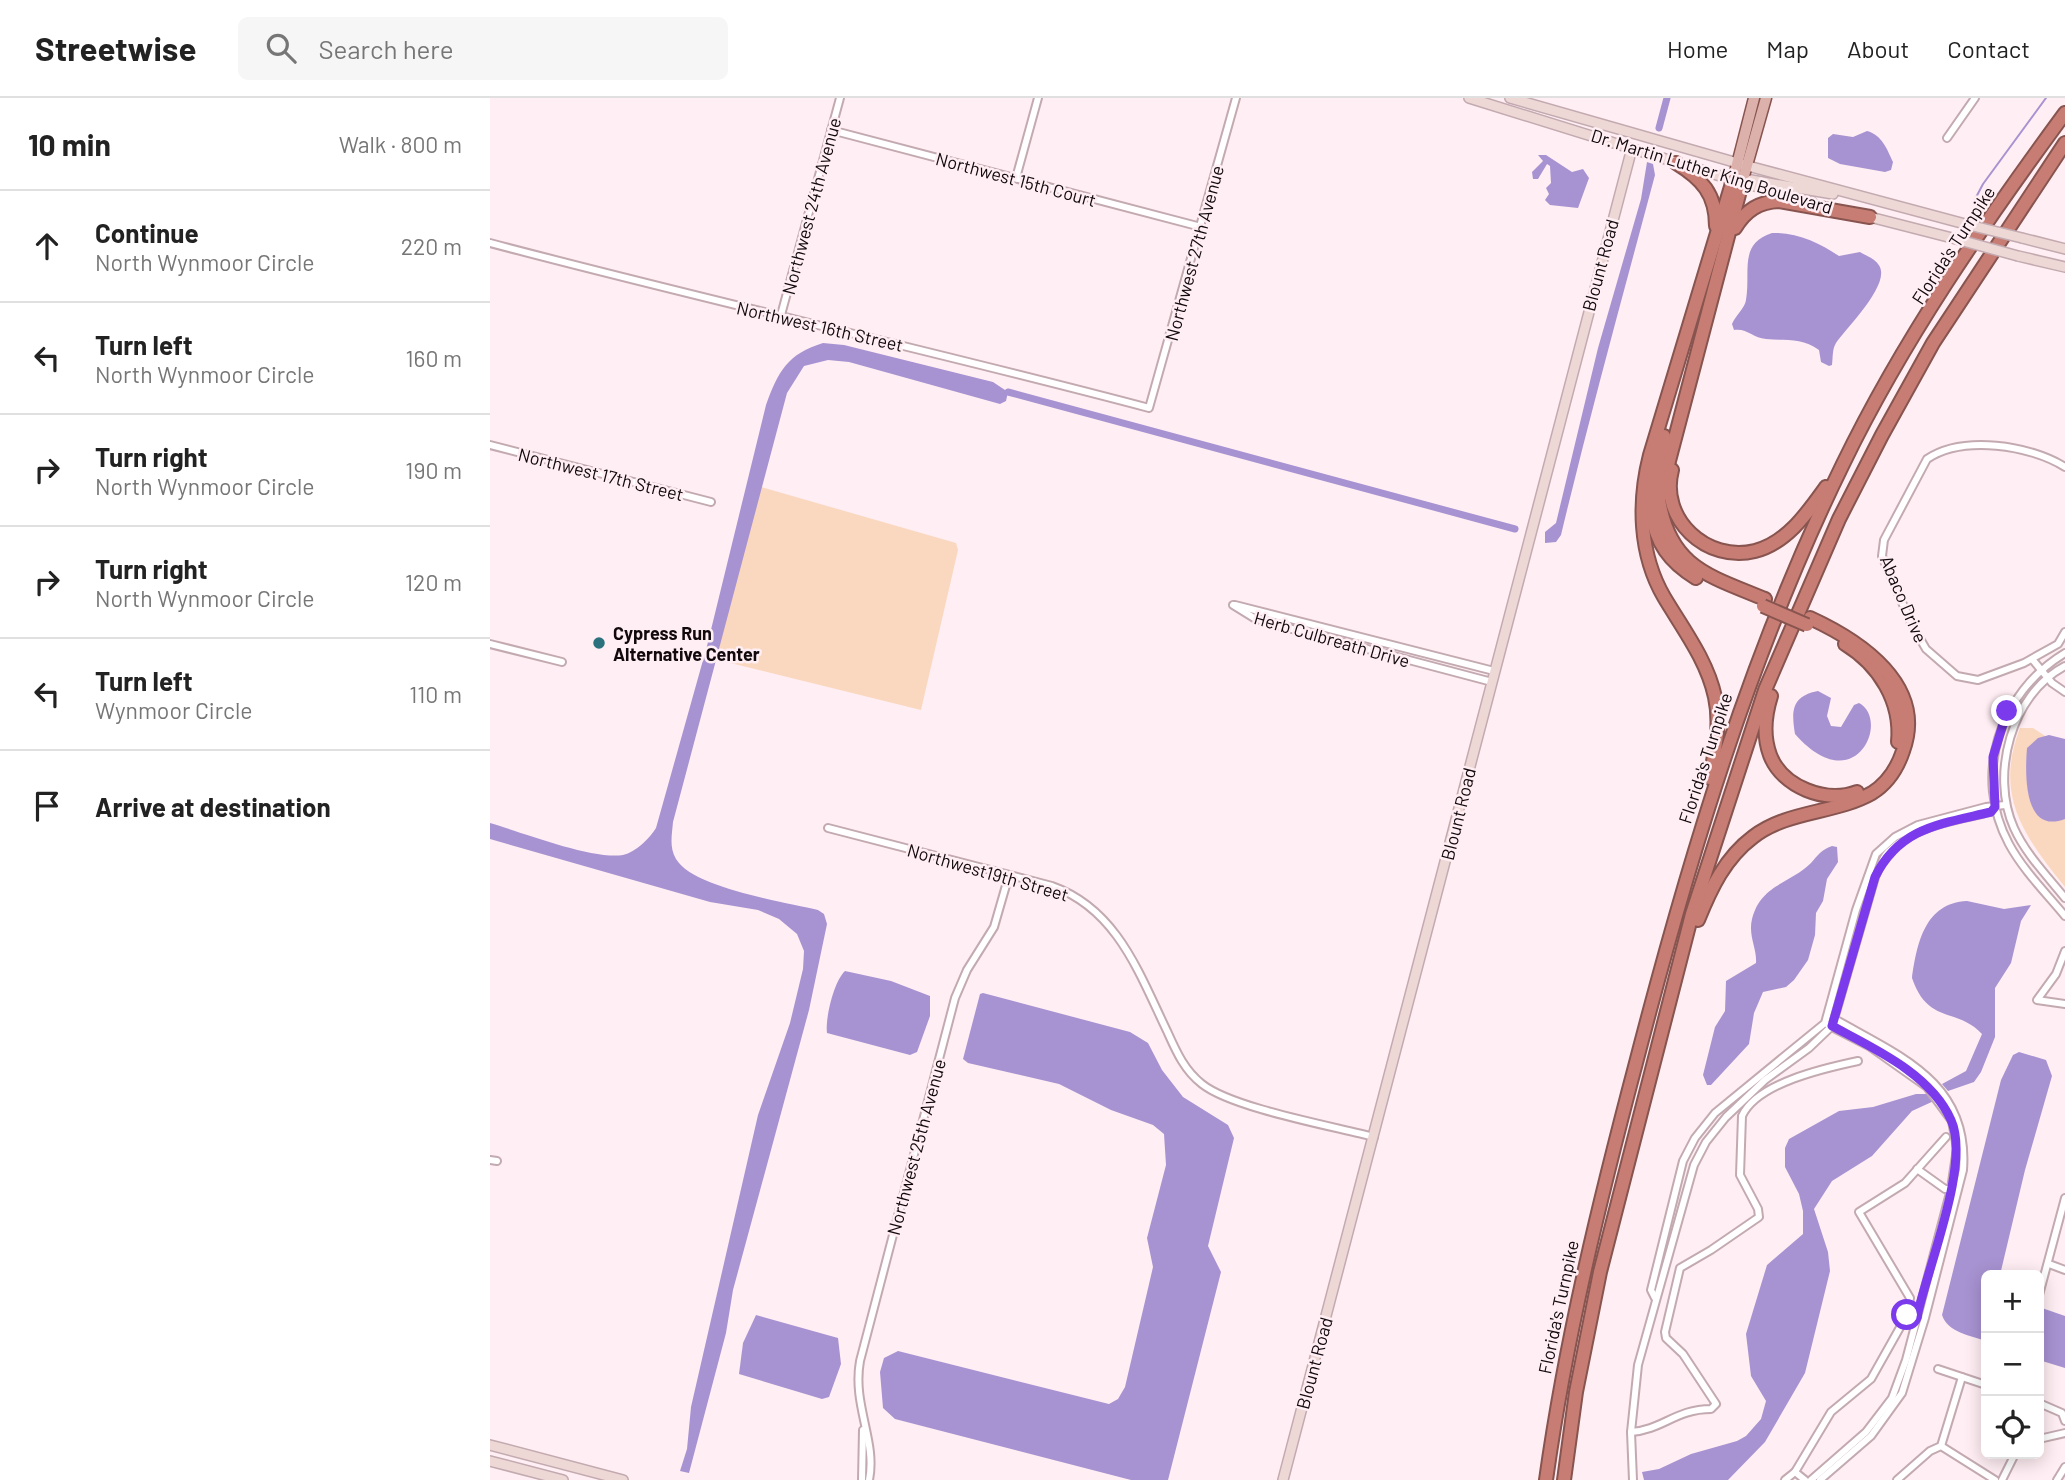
<!DOCTYPE html>
<html lang="en">
<head>
<meta charset="utf-8">
<style>
  :root { --surface:#fff; --page:#f6f6f6; --text:#222; --muted:#767676; --line:#e0e0e0 }
  body { margin:0; font-family:Barlow,sans-serif; background:var(--page); color:var(--text) }
  .controls { position:absolute; right:21px; bottom:21px; display:grid; overflow:hidden; border-radius:10px; box-shadow:0 4px 18px #0003 }
  .controls button { width:63px; height:63px; display:grid; place-items:center; padding:0; border:0; border-bottom:2px solid var(--line); background:var(--surface); color:var(--text); font:35px sans-serif }
  .stop { position:absolute; width:21px; height:21px; margin:-16px; border:5px solid #7c3aed; border-radius:50%; background:#fff }
  .stop.end { background:#7c3aed; border-color:#fff; box-shadow:0 2px 7px #0008 }
  .list { margin:0; padding:0; list-style:none }
  h2 { display:flex; justify-content:space-between; align-items:center; height:91px; margin:0; padding:0 28px; font-size:30px }
  h2 small { font-size:23px; font-weight:400; color:var(--muted) }
  .list li { display:grid; grid-template-columns:46px 1fr auto; gap:21px; align-items:center; box-sizing:border-box; height:112px; padding:0 28px; border-top:2px solid var(--line) }
  .list b { display:block; font-size:26px; white-space:nowrap }
  .list p { margin:0; font-size:23px; white-space:nowrap; color:var(--muted) }
  .list em { font-size:23px; font-style:normal; color:var(--muted) }
  .icon { flex:none; width:38px; height:38px; fill:none; stroke:currentColor; stroke-width:2; stroke-linecap:round; stroke-linejoin:round }
  .map { position:relative; flex:none; width:1575px; height:1382px; overflow:hidden }
  header { display:flex; align-items:center; gap:42px; box-sizing:border-box; height:98px; padding:0 35px; background:var(--surface); border-bottom:2px solid var(--line) }
  header strong { font-size:33px }
  nav { display:flex; gap:38px; margin-inline-start:auto; font-size:24px }
  .search { width:490px; height:63px; background:var(--page); display:flex; align-items:center; gap:18px; box-sizing:border-box; padding:0 24px; border-radius:10px; color:var(--muted); font-size:26px }
  main { display:flex }
  aside { flex:1; background:var(--surface) }
  .map>svg:first-child { display:block }
  .green { fill:#fad8c0 }
  .water { fill:#a893d2 }
  .lines { fill:none; stroke-linecap:round; stroke-linejoin:round }
  .stream { stroke:#a893d2; stroke-width:2 }
  .canal { stroke:#a893d2; stroke-width:7 }
  .street-casing { stroke:#c3aab1; stroke-width:10 }
  .secondary-casing { stroke:#c3aab1; stroke-width:12 }
  .primary-casing { stroke:#87544f; stroke-width:13 }
  .highway-casing { stroke:#87544f; stroke-width:16 }
  .street { stroke:#fff; stroke-width:6 }
  .secondary { stroke:#eed8d5; stroke-width:9 }
  .primary { stroke:#ddb1ab; stroke-width:10 }
  .highway { stroke:#c77d73; stroke-width:12 }
  .secondary-bridge-casing { stroke:#c3aab1; stroke-width:12; stroke-linecap:butt }
  .highway-bridge-casing { stroke:#87544f; stroke-width:16; stroke-linecap:butt }
  .secondary-bridge { stroke:#eed8d5; stroke-width:9 }
  .highway-bridge { stroke:#c77d73; stroke-width:12 }
  .route { stroke:#7c3aed; stroke-width:9 }
  .poi-dot { fill:#2a717d; stroke:#ffeef3; stroke-width:2.5 }
  .labels { text-anchor:middle; dominant-baseline:central; stroke-width:5; stroke-linejoin:round; paint-order:stroke }
  .street-label { font-size:18px; fill:#11090c; stroke:#ffeef3 }
  .poi-label { font-size:18px; font-weight:bold; fill:#11090c; stroke:#ffeef3; text-anchor:start }
</style>
</head>
<body>
<header>
<strong>Streetwise</strong>
<div class="search"><svg class="icon" aria-label="search" viewBox="0 0 24 24"><circle cx="10" cy="10" r="6"/><path d="M15 15l6 6"/></svg>Search here</div>
<nav><a>Home</a><a>Map</a><a>About</a><a>Contact</a></nav>
</header>
<main>
<aside>
<h2>10 min<small>Walk · 800 m</small></h2>
<ul class="list">
<li><svg class="icon" aria-label="ahead" viewBox="0 0 24 24"><path d="M12 20V5M6 11l6-6 6 6"/></svg><div><b>Continue</b><p>North Wynmoor Circle</p></div><em>220 m</em></li>
<li><svg class="icon" aria-label="left" viewBox="0 0 24 24"><path d="M17 20v-9H6M10 6l-5 5 5 5"/></svg><div><b>Turn left</b><p>North Wynmoor Circle</p></div><em>160 m</em></li>
<li><svg class="icon" aria-label="right" viewBox="0 0 24 24"><path d="M7 20v-9h11M14 6l5 5-5 5"/></svg><div><b>Turn right</b><p>North Wynmoor Circle</p></div><em>190 m</em></li>
<li><svg class="icon" aria-label="right" viewBox="0 0 24 24"><path d="M7 20v-9h11M14 6l5 5-5 5"/></svg><div><b>Turn right</b><p>North Wynmoor Circle</p></div><em>120 m</em></li>
<li><svg class="icon" aria-label="left" viewBox="0 0 24 24"><path d="M17 20v-9H6M10 6l-5 5 5 5"/></svg><div><b>Turn left</b><p>Wynmoor Circle</p></div><em>110 m</em></li>
<li><svg class="icon" aria-label="arrive" viewBox="0 0 24 24"><path d="M6 21V4h12l-3 4 3 4H6"/></svg><div><b>Arrive at destination</b></div></li>
</ul>
</aside>
<div class="map">
<svg width="1575" height="1382" viewBox="0 0 1575 1382">
  <rect width="100%" height="100%" fill="#ffeef3"/>
  <g class="green">
    <path d="M271,389l195,56 2,7 -37,160 -207,-51z"/>
    <path d="M1530,630h13l32,21v138c-42,-52 -71,-92 -45,-159z"/>
  </g>
  <g class="water">
    <path d="M1377,33c15,4 20,18 26,31l-2,8 -6,2 -45,-8 -12,-6v-20l5,-4 20,3z"/>
    <path d="M1048,57h8l26,17 11,-3 6,9 -11,30 -28,-3 -5,-5 4,-6 -3,-6 5,-5 -1,-17 -3,-2 -9,15h-5l-1,-7 11,-11z"/>
    <path d="M1157,64l6,2 2,11c-32,120 -65,239 -94,360l-5,7 -11,1v-11l11,-9 42,-175 43,-149z"/>
    <path d="M1282,135c24,-1 48,10 67,23l21,-4c5,3 15,7 18,12 16,18 -33,65 -42,79 -4,6 -3,15 -4,22l-3,1 -8,-4 -2,-12c-17,-13 -34,-9 -53,-11 -13,-1 -19,-11 -32,-9l-2,-6c3,-8 13,-16 14,-24 5,-28 -8,-56 26,-67z"/>
    <path d="M333,245l21,2 149,37 15,10 -2,9 -6,3 -151,-42 -21,-2 -24,6 -17,27 -114,429c-1,13 -4,25 3,37 17,29 109,43 142,51l6,4 3,10 -18,86 -76,280 -7,43 -37,140 -9,-2 7,-22 4,-42 67,-292 32,-92 13,-54 1,-18 -7,-17 -18,-15 -21,-9 -48,-8 -220,-63v-16c31,9 103,37 133,32 13,-3 26,-16 33,-27l51,-182 59,-241c12,-33 21,-51 57,-62z"/>
    <path d="M1328,593l13,7 -4,18 4,10 10,1 13,-22 5,-2c32,17 -4,99 -64,31 -4,-24 -3,-38 23,-43z"/>
    <path d="M1559,637l16,4v80c-42,16 -40,-46 -38,-71l11,-10z"/>
    <path d="M1342,748l5,1 1,15 -11,17 -4,22 -7,12 -1,22 -7,25 -14,20 -8,7 -23,5 -9,21 -5,31 -38,41h-4l-4,-10 12,-48 10,-16 1,-30 30,-18c1,-15 -8,-27 -4,-44 9,-35 38,-35 59,-56 7,-8 10,-13 21,-17z"/>
    <path d="M1477,803l37,8 27,-4 -10,16 -10,42 -16,25v49l-14,35 -7,10 -26,9 -6,-7 24,-13 16,-37c-25,-27 -54,-9 -70,-56 5,-35 13,-75 55,-77z"/>
    <path d="M355,873l46,10 39,15v20l-13,36 -7,3 -83,-22c-2,-15 7,-52 18,-62z"/>
    <path d="M493,895l147,39 18,11 14,27 21,27 45,28 6,13 -26,108 13,26 -53,208h-37l-236,-61 -12,-11 -3,-36 4,-14 14,-7 211,53 9,-5 7,-12 28,-120 -6,-29 19,-73 -2,-31 -11,-9 -42,-15 -52,-26 -91,-21 -5,-4 17,-65z"/>
    <path d="M1529,954l27,8 6,16 -27,94 -25,105h-14v66c-16,-6 -38,-8 -44,-26l59,-235 12,-25z"/>
    <path d="M1426,996h14l6,6 -24,11 -40,45 -40,25 -18,28 14,43 2,19 -25,102 -40,69 -37,38h-84l-2,-8 17,-3 32,-15 46,-13 9,-5 15,-17 5,-18 -15,-25 -5,-42 21,-69 36,-31v-23l-4,-17 -14,-27v-19l4,-9 50,-28 34,-4z"/>
    <path d="M1549,1209l26,9v52l-26,-8z"/>
    <path d="M266,1217l82,23 3,26 -12,33 -7,2 -83,-25 4,-31z"/>
  </g>
  <g class="lines">
    <path class="stream" d="M1487,110l-4,-5 10,-19 63,-86"/>
    <g class="canal">
      <path d="M1169,30l8,-30"/>
      <path d="M518,294l507,137"/>
    </g>
    <g class="street-casing">
      <g id="street">
        <path d="M341,32l370,97"/>
        <path d="M1457,40l28,-40"/>
        <path d="M526,80l22,-80"/>
        <path d="M0,145c219,58 440,107 659,165l87,-310"/>
        <path d="M291,217l59,-217"/>
        <path d="M0,347l221,57"/>
        <path d="M1575,369c-35,-22 -102,-32 -138,-8l-43,81 -2,16 29,67 15,26 31,27 21,4 46,-17 34,-19 7,-12"/>
        <path d="M743,507l21,13 34,10 204,54"/>
        <path d="M745,507l259,66"/>
        <path d="M0,546l72,18"/>
        <path d="M1575,555c-66,40 -93,122 -56,191 14,26 37,49 56,72"/>
        <path d="M1542,561l20,24 13,9"/>
        <path d="M1575,568c-54,28 -75,109 -51,162 11,25 34,49 51,70"/>
        <path d="M338,730l224,58c65,23 87,87 115,145 9,20 17,39 35,53 30,24 130,42 172,53"/>
        <path d="M1575,853l-9,23 -19,26 28,4"/>
        <path d="M0,1062l7,1"/>
        <path d="M1427,1071l28,20h7"/>
        <path d="M1559,1166l16,6"/>
        <path d="M1549,1197l26,-97"/>
        <path d="M1165,1200l-4,-8 32,-129 12,-23 20,-25 110,-90 31,-113 20,-56 19,-17 23,-12 68,-18 19,-2"/>
        <path d="M1448,1271l48,16"/>
        <path d="M1549,1305l23,10 3,8"/>
        <path d="M1141,1334c31,-2 45,-23 80,-23l5,-5 -33,-50 -17,-16 -1,-6 15,-64 31,-18 48,-33 -1,-8 -18,-34 2,-59c15,-33 83,-48 116,-55"/>
        <path d="M1549,1341l26,-6"/>
        <path d="M1451,1348l54,34"/>
        <path d="M372,1382l1,-50"/>
        <path d="M379,1382c8,-39 -17,-75 -9,-119l95,-363 12,-28 27,-43 15,-52"/>
        <path d="M1143,1382l-2,-48 7,-67 56,-200 12,-23 20,-25 39,-37 44,-32 23,-22 43,-149c4,-8 7,-19 13,-25 26,-26 68,-32 103,-40l4,-5"/>
        <path d="M1295,1382l10,-8"/>
        <path d="M1315,1382l-10,-8 36,-60 40,-33 36,-64 3,-17 -51,-86 46,-29 41,-46"/>
        <path d="M1321,1382l55,-48 26,-34 14,-38 45,-171 6,-41 -5,-27 -25,-34 -58,-41 -41,-21"/>
        <path d="M1330,1382l51,-44 31,-43 23,-75 38,-148c7,-89 -66,-115 -130,-152"/>
        <path d="M1407,1382l33,-29 11,-5 21,-69"/>
        <path d="M1512,1382l13,-26"/>
        <path d="M1567,1382l8,-13"/>
      </g>
    </g>
    <g class="secondary-casing">
      <g id="secondary">
        <path d="M979,0l264,82 79,22"/>
        <path d="M1020,0l238,68 217,58"/>
        <path d="M1261,82l82,14"/>
        <path d="M1376,118l90,23"/>
        <path d="M1532,140l43,11"/>
        <path d="M1528,158l47,11"/>
        <path d="M0,1347l133,35"/>
        <path d="M0,1363l73,19"/>
        <path d="M793,1382l349,-1332"/>
      </g>
    </g>
    <g class="primary-casing">
      <g id="primary">
        <path d="M1243,82l21,-82"/>
        <path d="M1252,85l24,-85"/>
      </g>
    </g>
    <g class="highway-casing">
      <g id="highway">
        <path d="M1186,65c26,16 40,31 40,63"/>
        <path d="M1252,85l-83,316c10,68 50,77 106,100"/>
        <path d="M1245,130c11,-18 24,-26 44,-27l91,16"/>
        <path d="M1174,338c-15,55 -27,107 32,142"/>
        <path d="M1182,372c-13,49 35,93 83,81 32,-8 53,-39 71,-64"/>
        <path d="M1355,546c34,21 57,57 53,98"/>
        <path d="M1281,598c-6,19 -8,40 -1,59 12,32 56,49 87,37"/>
        <path d="M1220,680c5,-28 11,-53 5,-81 -8,-37 -32,-68 -51,-100 -25,-43 -26,-95 -14,-142l83,-275"/>
        <path d="M1208,822c13,-32 27,-62 55,-83 35,-27 82,-23 119,-44 16,-10 25,-24 31,-42 24,-66 -43,-110 -93,-133"/>
        <path d="M1056,1382c20,-143 54,-281 91,-421 53,-204 113,-405 206,-595 60,-124 141,-241 222,-351"/>
        <path d="M1074,1382l12,-88 24,-120 92,-358 73,-224 74,-171 43,-84 51,-92 132,-200"/>
      </g>
    </g>
    <use href="#street" class="street"/>
    <use href="#secondary" class="secondary"/>
    <use href="#primary" class="primary"/>
    <use href="#highway" class="highway"/>
    <g class="secondary-bridge-casing">
      <g id="secondary-bridge">
        <path d="M1475,126l57,14"/>
        <path d="M1466,141l62,17"/>
      </g>
    </g>
    <g class="highway-bridge-casing">
      <path id="highway-bridge" d="M1273,508l44,19"/>
    </g>
    <use href="#secondary-bridge" class="secondary-bridge"/>
    <use href="#highway-bridge" class="highway-bridge"/>
  </g>
  <g class="lines">
    <path class="route" d="M1417,1217l10,2c10,-49 54,-153 34,-197 -20,-46 -78,-72 -119,-94l43,-149c25,-50 66,-53 116,-65l4,-5 -2,-50 14,-46"/>
  </g>
  <circle class="poi-dot" cx="109" cy="545" r="7"/>
  <g class="labels">
    <g class="street-label">
      <text transform="translate(1222 73) rotate(17)">Dr. Martin Luther King Boulevard</text>
      <text transform="translate(526 81) rotate(15)">Northwest 15th Court</text>
      <text transform="translate(321 108) rotate(-75)">Northwest 24th Avenue</text>
      <text transform="translate(1463 147) rotate(-57)">Florida's Turnpike</text>
      <text transform="translate(704 155) rotate(-75)">Northwest 27th Avenue</text>
      <text transform="translate(1110 167) rotate(-75)">Blount Road</text>
      <text transform="translate(330 228) rotate(13)">Northwest 16th Street</text>
      <text transform="translate(111 376) rotate(14)">Northwest 17th Street</text>
      <text transform="translate(1414 501) rotate(67)">Abaco Drive</text>
      <text transform="translate(842 541) rotate(16)">Herb Culbreath Drive</text>
      <text transform="translate(1215 660) rotate(-72)">Florida's Turnpike</text>
      <text transform="translate(968 716) rotate(-76)">Blount Road</text>
      <text transform="translate(498 774) rotate(16)">Northwest19th Street</text>
      <text transform="translate(426 1049) rotate(-75)">Northwest 25th Avenue</text>
      <text transform="translate(1068 1209) rotate(-78)">Florida's Turnpike</text>
      <text transform="translate(824 1265) rotate(-75)">Blount Road</text>
    </g>
    <g class="poi-label">
      <text x="123" y="535">Cypress Run<tspan x="123" dy="21">Alternative Center</tspan></text>
    </g>
  </g>
</svg>
<div class="controls">
<button>+</button>
<button>−</button>
<button><svg class="icon" aria-label="locate" viewBox="0 0 24 24"><circle cx="12" cy="12" r="6"/><path d="M12 2v4M12 18v4M2 12h4M18 12h4"/></svg></button>
</div>
<div class="stop" style="left:1417px;top:1217px"></div>
<div class="stop end" style="left:1517px;top:613px"></div>
</div>
</main>
</body>
</html>
